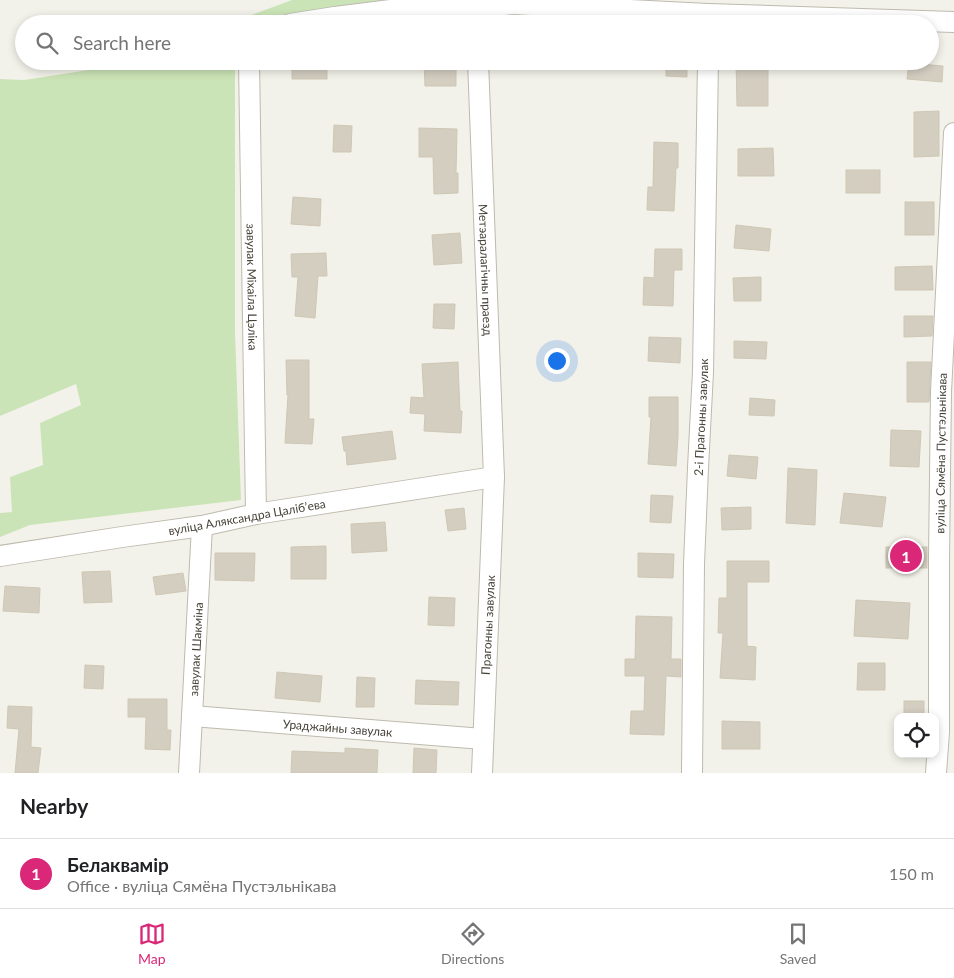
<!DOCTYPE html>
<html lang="en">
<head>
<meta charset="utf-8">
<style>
  :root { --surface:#fff; --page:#f2f2f2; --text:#202124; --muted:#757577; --line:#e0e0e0; --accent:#db2777 }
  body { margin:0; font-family:Lato,sans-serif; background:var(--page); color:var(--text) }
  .controls { position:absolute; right:15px; bottom:15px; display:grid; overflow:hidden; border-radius:10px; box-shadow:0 2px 8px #0003 }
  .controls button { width:45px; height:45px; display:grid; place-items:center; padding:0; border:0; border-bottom:1px solid var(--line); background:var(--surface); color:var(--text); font:25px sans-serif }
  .you { position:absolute; left:556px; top:360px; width:18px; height:18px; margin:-12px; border:4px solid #fff; border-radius:50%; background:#1a73e8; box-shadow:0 0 0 8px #1a73e833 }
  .badge { display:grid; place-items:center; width:32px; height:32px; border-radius:50%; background:var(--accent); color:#fff; font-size:16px; font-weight:700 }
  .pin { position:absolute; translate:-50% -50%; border:2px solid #fff; box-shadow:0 1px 5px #0006 }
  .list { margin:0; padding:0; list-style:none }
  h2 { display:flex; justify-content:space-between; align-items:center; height:65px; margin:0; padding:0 20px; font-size:21px }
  h2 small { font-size:16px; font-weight:400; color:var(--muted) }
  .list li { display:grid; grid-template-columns:32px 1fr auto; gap:15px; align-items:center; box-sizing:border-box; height:70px; padding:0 20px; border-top:1px solid var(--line) }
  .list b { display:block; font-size:19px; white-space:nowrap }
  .list p { margin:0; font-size:16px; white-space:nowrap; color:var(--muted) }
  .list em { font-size:16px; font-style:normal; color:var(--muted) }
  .icon { flex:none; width:28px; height:28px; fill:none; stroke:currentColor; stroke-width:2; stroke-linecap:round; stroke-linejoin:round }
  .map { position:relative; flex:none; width:954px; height:773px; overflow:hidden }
  .search { position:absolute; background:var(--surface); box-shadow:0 2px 8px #0003; left:15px; right:15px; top:15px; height:55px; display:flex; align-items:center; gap:12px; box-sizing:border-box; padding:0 18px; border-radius:28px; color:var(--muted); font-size:19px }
  .sheet { height:135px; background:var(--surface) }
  nav { display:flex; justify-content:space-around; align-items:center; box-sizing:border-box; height:70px; border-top:1px solid var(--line); background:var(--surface); font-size:14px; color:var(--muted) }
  nav a { display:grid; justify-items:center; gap:2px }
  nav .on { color:var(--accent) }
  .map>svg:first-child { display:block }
  .green { fill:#cbe4b7 }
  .building { fill:#d4cec1; stroke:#cec7b4 }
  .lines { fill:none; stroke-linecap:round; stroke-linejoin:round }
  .minor-casing { stroke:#bebaad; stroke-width:22 }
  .minor { stroke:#fff; stroke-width:20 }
  .labels { text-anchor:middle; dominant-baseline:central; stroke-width:4; stroke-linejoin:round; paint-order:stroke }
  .street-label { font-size:12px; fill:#474339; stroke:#fff }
</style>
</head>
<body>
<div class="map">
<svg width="954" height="773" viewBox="0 0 954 773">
  <rect width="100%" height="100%" fill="#f3f2ea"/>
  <g class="green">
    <path d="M292,0h119l-171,24h-13z"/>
    <path d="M131,61h104v271l6,168 -211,25 -30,12v-24l12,-1 -2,-35 33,-12 -3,-42 41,-18 -5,-21 -76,32v-337l24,1 84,-13z"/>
  </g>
  <g class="building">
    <rect x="292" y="61" width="35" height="18"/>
    <path d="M424,61h32v25h-31z"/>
    <path d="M666,61h21v16l-21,-1z"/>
    <path d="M736,61h32v45h-31z"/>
    <path d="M909,63l34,3 -1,16 -35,-3z"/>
    <path d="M939,111v45l-25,1v-45z"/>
    <path d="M334,125l18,1 -1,26h-18z"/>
    <path d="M419,128l38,1 -1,44h2v20l-24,1 -1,-37h-14z"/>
    <path d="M654,142l24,1v25h-2l-2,43 -27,-1 1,-23h5z"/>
    <path d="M773,148l1,28h-36v-27z"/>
    <rect x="846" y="170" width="34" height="23"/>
    <path d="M293,197l28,2 -1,27 -29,-2z"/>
    <rect x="905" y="202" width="29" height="33"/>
    <path d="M736,225l35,4 -2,22 -35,-3z"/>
    <path d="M460,233l2,30 -28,2 -2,-30z"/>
    <path d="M655,249h27v21h-8l-1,36 -30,-1 1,-28 10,1z"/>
    <path d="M326,253l1,23h-9l-3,42 -20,-2 3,-39h-6l-1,-23z"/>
    <path d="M932,266l1,24h-38v-23z"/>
    <path d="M761,277v24h-27l-1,-23z"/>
    <path d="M434,304h21l-1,25 -21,-1z"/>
    <path d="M904,316h29l-1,20 -28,1z"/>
    <path d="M649,337l32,1 -1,25 -32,-2z"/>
    <path d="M734,341l33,1 -1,17 -32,-1z"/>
    <path d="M286,360h23v59h5l-2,25 -27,-1 3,-48h-1z"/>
    <path d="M458,362l2,49h2l-1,22 -37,-2 1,-17 -15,-1 1,-16 13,1 -2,-34z"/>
    <path d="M907,362h24l-2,40h-22z"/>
    <path d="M649,397h29v39l-2,30 -28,-2 3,-47h-2z"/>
    <path d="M750,398l25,2 -1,16 -25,-1z"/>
    <path d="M891,430l30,1 -2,36 -29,-1z"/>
    <path d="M392,431l4,28 -49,6 -1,-14h-2l-2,-14z"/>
    <path d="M729,455l29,2 -2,22 -29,-3z"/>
    <path d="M788,468l29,2 -2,55 -29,-2z"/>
    <path d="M844,493l42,4 -4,30 -42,-4z"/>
    <path d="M651,495l22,1 -2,27 -21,-1z"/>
    <path d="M751,507v22l-29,1 -1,-22z"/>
    <path d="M464,508l2,21 -18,2 -3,-21z"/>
    <path d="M385,522l2,29 -35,2 -1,-29z"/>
    <path d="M326,546v33h-35v-32z"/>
    <rect x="886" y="547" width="41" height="21"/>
    <path d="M215,553h40l-1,28 -39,-1z"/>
    <path d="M638,553l36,1 -1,24 -35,-1z"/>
    <path d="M727,561h42v21h-22v64l9,1 -1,33 -35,-2 3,-45h-5l1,-35h8z"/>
    <path d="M110,571l2,31 -28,1 -2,-31z"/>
    <path d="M183,573l3,18 -30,4 -3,-18z"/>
    <path d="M5,586l35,2 -1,25 -36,-2z"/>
    <path d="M429,597l26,1 -1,28 -26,-1z"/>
    <path d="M856,600l54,3 -2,36 -54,-3z"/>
    <path d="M636,616l36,1 -1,42h10v18l-15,-1 -2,59 -34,-1 1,-23h13l1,-35h-20v-17h10z"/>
    <path d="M858,663h27v27h-28z"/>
    <path d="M85,665l19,1 -1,23 -19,-1z"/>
    <path d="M277,672l45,4 -2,26 -45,-4z"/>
    <path d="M357,677l18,1 -1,29h-18z"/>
    <path d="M416,680l43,2 -1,23 -43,-1z"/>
    <path d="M128,699h39v31h4l-1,20 -25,-1 1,-32h-18z"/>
    <rect x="904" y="701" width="20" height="16"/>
    <path d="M8,706l24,1 -1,40 10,1 -3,25h-23l4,-44 -12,-1z"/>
    <path d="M722,721l38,1v27h-38z"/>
    <path d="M345,748l33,2 -1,23h-86l1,-22 53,2z"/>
    <path d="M414,748l23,2 -1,23h-23z"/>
  </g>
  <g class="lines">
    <g class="minor-casing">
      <g id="minor">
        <path d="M290,24l45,-7 79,-10 62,2 36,-5 196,10 246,8"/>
        <path id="s1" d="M249,61l7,453"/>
        <path id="s2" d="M478,61l16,416 -12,296"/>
        <path d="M0,556l122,-19 80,-11 54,-12 238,-37"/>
        <path id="s3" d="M192,716l291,23"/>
        <path id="s4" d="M189,773l13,-247"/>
        <path id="s5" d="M692,773l2,-209 4,-96 5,-96 5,-311"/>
        <path id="s6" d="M936,773l3,-41v-173l2,-167 13,-259"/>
      </g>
    </g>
    <use href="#minor" class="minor"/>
  </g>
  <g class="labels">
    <g class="street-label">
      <text stroke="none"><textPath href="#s2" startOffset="209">Метэаралагічны праезд</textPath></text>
      <text stroke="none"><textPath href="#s1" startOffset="226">завулак Міхаіла Цэліка</textPath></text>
      <text stroke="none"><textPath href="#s5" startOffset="356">2-і Прагонны завулак</textPath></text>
      <text stroke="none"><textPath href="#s6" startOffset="320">вуліца Сямёна Пустэльнікава</textPath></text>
      <text transform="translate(247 517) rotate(-10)">вуліца Аляксандра Цалібʼева</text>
      <text transform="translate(488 625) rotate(-87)">Прагонны завулак</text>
      <text stroke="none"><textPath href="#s4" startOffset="124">завулак Шакміна</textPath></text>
      <text stroke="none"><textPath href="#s3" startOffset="146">Ураджайны завулак</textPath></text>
    </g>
  </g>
</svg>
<div class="controls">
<button><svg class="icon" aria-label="locate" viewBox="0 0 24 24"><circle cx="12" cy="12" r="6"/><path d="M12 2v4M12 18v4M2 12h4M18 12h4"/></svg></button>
</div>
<div class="you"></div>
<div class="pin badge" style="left:906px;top:556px">1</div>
<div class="search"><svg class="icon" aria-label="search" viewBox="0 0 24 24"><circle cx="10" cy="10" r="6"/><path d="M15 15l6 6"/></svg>Search here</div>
</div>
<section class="sheet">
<h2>Nearby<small></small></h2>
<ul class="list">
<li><span class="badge">1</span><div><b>Белаквамір</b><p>Office · вуліца Сямёна Пустэльнікава</p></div><em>150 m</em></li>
</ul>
</section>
<nav>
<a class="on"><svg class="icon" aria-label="map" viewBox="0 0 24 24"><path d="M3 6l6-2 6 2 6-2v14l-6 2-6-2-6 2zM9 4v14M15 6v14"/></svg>Map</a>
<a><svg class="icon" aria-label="directions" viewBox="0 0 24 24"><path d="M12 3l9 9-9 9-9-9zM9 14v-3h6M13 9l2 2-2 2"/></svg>Directions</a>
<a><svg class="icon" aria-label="saved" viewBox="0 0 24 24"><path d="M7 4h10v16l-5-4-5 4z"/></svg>Saved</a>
</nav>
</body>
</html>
